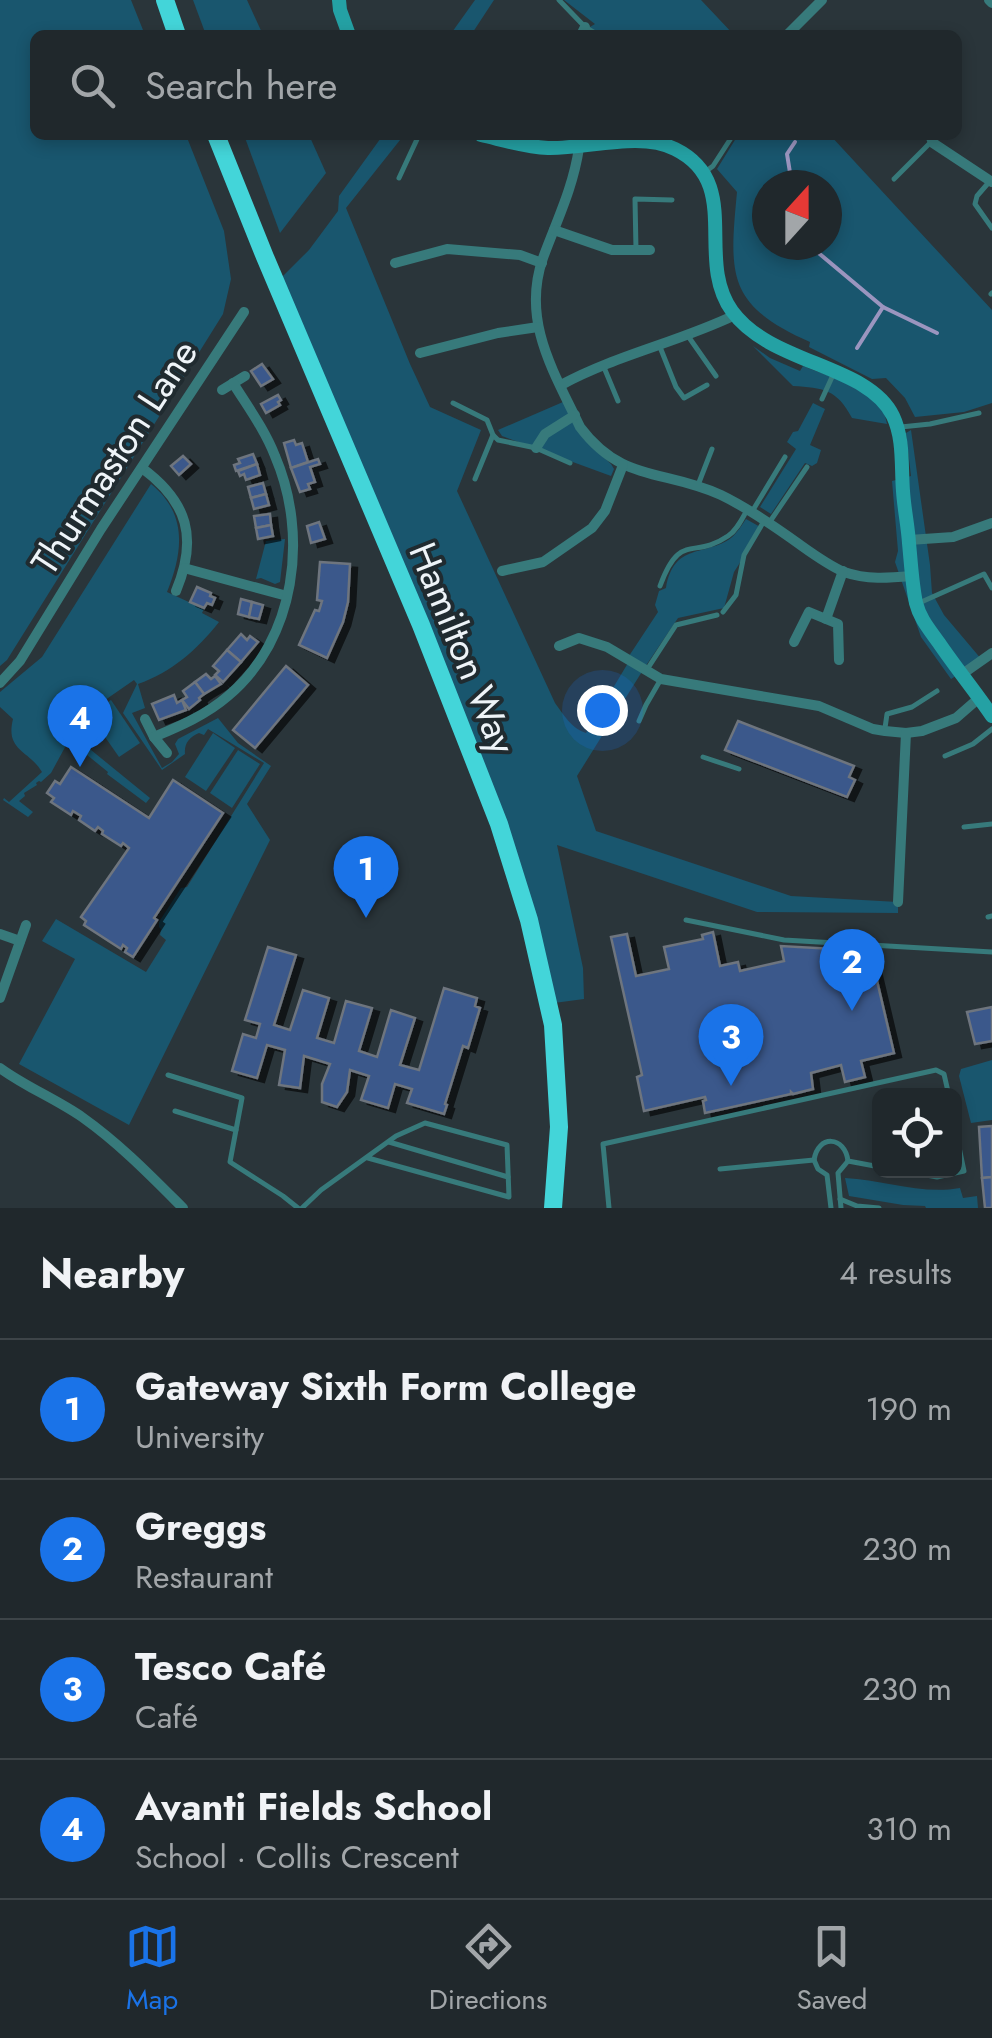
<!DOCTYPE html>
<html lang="en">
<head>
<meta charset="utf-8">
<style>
  :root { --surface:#20282c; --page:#283034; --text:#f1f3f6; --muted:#a2a6a9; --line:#3d4448; --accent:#1a73e8 }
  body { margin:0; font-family:Jost,sans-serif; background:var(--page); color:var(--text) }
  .controls { position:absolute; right:30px; bottom:30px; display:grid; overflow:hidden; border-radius:15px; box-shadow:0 5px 15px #0003 }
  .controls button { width:90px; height:90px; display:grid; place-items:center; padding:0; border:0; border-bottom:2px solid var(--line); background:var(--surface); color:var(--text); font:50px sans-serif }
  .compass { position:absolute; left:752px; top:170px; width:90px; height:90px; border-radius:50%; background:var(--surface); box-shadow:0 5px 15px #0003; rotate:21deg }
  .you { position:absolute; left:602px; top:710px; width:35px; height:35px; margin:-25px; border:8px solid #fff; border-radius:50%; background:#1a73e8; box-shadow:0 0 0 15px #1a73e833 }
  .badge { display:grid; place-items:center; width:65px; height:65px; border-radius:50%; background:var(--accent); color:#fff; font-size:32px; font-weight:700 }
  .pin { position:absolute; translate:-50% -82px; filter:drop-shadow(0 2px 5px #0008) }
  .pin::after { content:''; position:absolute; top:52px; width:35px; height:30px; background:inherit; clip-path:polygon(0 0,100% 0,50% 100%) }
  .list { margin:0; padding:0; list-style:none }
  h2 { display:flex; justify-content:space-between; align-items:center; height:130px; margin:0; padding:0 40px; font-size:42px }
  h2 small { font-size:32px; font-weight:400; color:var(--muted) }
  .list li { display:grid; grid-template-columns:65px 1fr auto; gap:30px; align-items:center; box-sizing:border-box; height:140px; padding:0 40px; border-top:2px solid var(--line) }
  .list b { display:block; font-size:38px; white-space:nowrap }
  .list p { margin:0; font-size:32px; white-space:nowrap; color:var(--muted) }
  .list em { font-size:32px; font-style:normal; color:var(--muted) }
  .icon { flex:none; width:55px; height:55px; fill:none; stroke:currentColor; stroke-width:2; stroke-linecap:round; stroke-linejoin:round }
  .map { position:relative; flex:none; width:992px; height:1208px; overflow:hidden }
  .search { position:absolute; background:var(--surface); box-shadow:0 5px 15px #0003; left:30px; right:30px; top:30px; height:110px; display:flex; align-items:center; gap:25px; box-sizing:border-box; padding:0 35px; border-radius:15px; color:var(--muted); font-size:38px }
  .sheet { height:690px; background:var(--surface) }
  nav { display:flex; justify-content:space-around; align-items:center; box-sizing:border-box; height:140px; border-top:2px solid var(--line); background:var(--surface); font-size:28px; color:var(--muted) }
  nav a { display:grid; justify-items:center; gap:5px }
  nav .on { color:var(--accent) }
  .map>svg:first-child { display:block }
  .green { fill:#19566e; fill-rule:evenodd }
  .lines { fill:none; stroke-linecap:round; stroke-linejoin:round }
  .stream { stroke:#9b95bf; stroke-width:4 }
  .building { fill:#3b598b; stroke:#6e747e; stroke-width:2.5; filter:url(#shadow) }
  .lane { stroke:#377a7b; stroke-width:5 }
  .street { stroke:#377a7b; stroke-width:10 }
  .secondary { stroke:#24a1a4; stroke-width:14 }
  .highway { stroke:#43d5d9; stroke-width:18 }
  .labels { text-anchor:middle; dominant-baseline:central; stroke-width:8; stroke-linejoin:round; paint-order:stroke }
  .street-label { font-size:38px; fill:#eef4f8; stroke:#202b30 }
</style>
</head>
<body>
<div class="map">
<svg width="992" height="1208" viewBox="0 0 992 1208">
  <defs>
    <filter id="shadow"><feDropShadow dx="7" dy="4" stdDeviation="0" flood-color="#0009"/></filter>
  </defs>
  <rect width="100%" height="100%" fill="#2a353a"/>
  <g class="green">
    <path d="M0,0h131l14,35h-110v100h151l38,96 7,48 -8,35 -216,346 -7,6z"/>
    <path d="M193,0h54l16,35h-57z"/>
    <path d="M475,0h19l-23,35h-21z"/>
    <path d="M564,0h137l33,35h-154l3,-4 12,-7z"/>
    <path d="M244,135h65l17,38 -46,60z"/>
    <path d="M383,135h21l-58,73 64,156 20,43 51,23 -24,61 98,212c8,11 17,26 31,30l42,-70 15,7 -66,106 19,55 195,65 107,6v11l-141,-1 -200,-67 26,123 1,31 -30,4 -68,-211 -210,-509 33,-33 29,-39 1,-15z"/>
    <path d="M738,135h92l162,175v93l-28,9 -49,5 -10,-19 -19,-20 -14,1 -63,-32 1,-5c-83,-37 -81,-66 -73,-150l-20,-23zM827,185v60h-60v-60z"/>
    <path d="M753,346l17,12 30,13 3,-5c28,12 80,23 84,58l-35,-6c-15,-29 -29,-30 -59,-32z"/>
    <path d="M563,402l21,37 27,25 3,5 -3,7 -109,-40 -4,-6z"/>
    <path d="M813,403l12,6 -15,36 11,5 -4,13 -5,3 -7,-3 -34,51 -11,-7 36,-58 -9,-7 6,-10 5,-1z"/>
    <path d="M911,430l19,135 2,28 12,22 38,45 -31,19 -30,-42 -26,-75 3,-11 -6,-70 19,-5 -5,-43z"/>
    <path d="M151,484c37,30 32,68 16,108l37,17 -2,4 17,9c-22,28 -47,50 -81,62l7,24 -13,5 30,55 10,-6 7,-8 -4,-10 3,-5 40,-21 20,25 33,23 -24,38 23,36 -141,285 -110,-61 56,-105 -33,-18 14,-22 90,53 20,-32 -6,-5 1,-6 -2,-2v-5l22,-34 6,-1 77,-124 -56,-34 -4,6 -5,-2c-10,4 -15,11 -14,21l-23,16 -39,-57 14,-29 -3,-4 -52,36 -31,57 -10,9 -2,-1 -3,2 1,2 -13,8 1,3 -6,5 14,11 -5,5 -25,-17 1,-2 5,4 33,-30c-13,-22 -37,-21 -29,-53l-13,-12v-15l42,-35z"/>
    <path d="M746,519l16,9 -28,44 -10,36 -46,10 -33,49 -18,-8 31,-47 -3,-7 4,-14 7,-3c8,-46 39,-31 65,-50 6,-5 11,-13 15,-19z"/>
    <path d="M285,539l-5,43 -5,2 -14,-6 -5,1 10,-38z"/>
    <path d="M111,700l29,43 -21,14 -30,-43z"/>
    <path d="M213,733l22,15 -29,43 -21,-14z"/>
    <path d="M80,741l70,57 -4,5 -39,-29 1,-2 -32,-26z"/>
    <path d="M238,750l22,14 -28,44 -22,-15z"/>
    <path d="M992,1060v60l-21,3 -12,-47 2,-7z"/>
    <path d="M845,1178c39,2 77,17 115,10l3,10 14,-2 1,12h-52l-1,-2 -22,-1 -54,-9z"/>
  </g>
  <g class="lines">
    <g class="stream">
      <path d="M792,185l-5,-31 8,-12"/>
      <path d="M809,245l74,62 54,26"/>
      <path d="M857,348l26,-41"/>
    </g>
  </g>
  <g class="building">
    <path d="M262,364l11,15 -12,7 -10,-15z"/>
    <path d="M278,395l3,5 -3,2 2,3 -14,8 -5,-9z"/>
    <path d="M294,440l2,5 6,-2 6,19 -17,6 -7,-25z"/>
    <path d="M253,454l4,10 -21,7 -2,-6 6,-2 -2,-4z"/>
    <path d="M183,456l8,8 -12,11 -8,-9z"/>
    <path d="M318,459l2,5 -10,3 5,15 -7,2 2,5 -10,3 -9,-24z"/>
    <path d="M257,464l3,11 -14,5 -2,-6 -4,2 -2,-5z"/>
    <path d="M263,483l3,11 -15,4 -3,-11z"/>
    <path d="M266,494l3,11 -15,4 -3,-11z"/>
    <path d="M270,514l1,11 -15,3 -2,-12z"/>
    <path d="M319,522l6,17 -14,4 -4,-17z"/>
    <path d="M271,525l2,11 -15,3 -2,-11z"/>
    <path d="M320,562l30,2 -2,38 -5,20 -16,36 -28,-13 16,-35 4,1 3,-10 -5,-1z"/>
    <path d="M197,587l14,6 -1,3 5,2 -3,7 -5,-2 -3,5 -14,-6z"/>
    <path d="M241,599l11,3 -3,15 -11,-3z"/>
    <path d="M252,602l11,3 -4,14 -10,-2z"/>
    <path d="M241,634l6,6 3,-4 8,6 -17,20 -14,-12z"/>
    <path d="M227,650l14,12 -18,20 -8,-7 4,-4 -6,-5z"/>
    <path d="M286,666l22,19 -53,63 -22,-18z"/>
    <path d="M206,674l5,5 4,-3 6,8 -17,10 -9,-12z"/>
    <path d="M195,682l9,12 -5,4 1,2 -11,9 -7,-9 5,-3 -4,-6z"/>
    <path d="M174,695l3,8 5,-3 4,10 -27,10 -7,-16z"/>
    <path d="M738,721l116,45 -5,11 6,3 -8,17 -122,-47z"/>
    <path d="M71,767l78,51 24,-38 50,33 -69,105 3,2 -24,37 -8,-5 2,-4 -4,-3 -2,4 -37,-24 2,-4 -5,-4 48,-69 -6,-5 -2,3 -19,-12 1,-3 -5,-4 -3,4 -16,-11 2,-4 -8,-5 -2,4 -20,-13 3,-4 -7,-5 8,-12 5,3z"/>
    <path d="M713,932l7,34 18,-4 2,9 44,-10 -3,-15 89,5 24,102 -33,8 4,16 -20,5 -4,-17 -30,8 2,16 -20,5 -2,-2v2l-86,19 -2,-12 3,-1 -1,-3 -61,14 -7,-34 5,-2 -31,-138 16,-3 9,42 33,-7 -5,-22 39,-8 -1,-4z"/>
    <path d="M268,947l28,8 -22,70 16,5 13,-40 26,8 -12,40 17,5 12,-42 26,7 -13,43 18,6 14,-47 24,8 -15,47 19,5 25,-82 33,10 -2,8 5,2 -12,40 -5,-2 -18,58 2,1 -3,9 -37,-11 5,-14 -17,-5 -7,24 -27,-8 8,-24 -19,-6 -3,22 -10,15 -15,-5v-18l8,-20 -26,-8 -4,32 -21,-3 6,-35 -18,-5 -10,33 -25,-7 11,-37 13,4 4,-14 -15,-4z"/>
    <path d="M992,1007v34l-17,3 -8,-32z"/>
    <path d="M992,1126v51l-10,1 -3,-51z"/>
    <path d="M992,1177v31h-7l-3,-30z"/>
  </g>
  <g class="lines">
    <g class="lane">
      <path d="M559,0l26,27 13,8"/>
      <path d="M705,172l8,-6 20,-31"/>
      <path d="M399,178l20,-43"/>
      <path d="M894,179l38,-38"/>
      <path d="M990,181l-13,15 -2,8 17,24"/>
      <path d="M636,250l-1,-51 37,1"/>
      <path d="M991,294l1,-1"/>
      <path d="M688,336l28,40"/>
      <path d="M660,347l16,40 8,11 23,-13"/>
      <path d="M603,365l15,36"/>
      <path d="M822,399l11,-24"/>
      <path d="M453,403l34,17 6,15 5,5 38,8 34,15"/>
      <path d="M901,427l29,-3 49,-11"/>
      <path d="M475,479l18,-44"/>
      <path d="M698,485l14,-36"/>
      <path d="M753,510l32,-53"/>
      <path d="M769,523l38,-56"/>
      <path d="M660,586c20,-55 33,-26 68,-50 9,-6 14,-17 19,-26"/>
      <path d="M919,603l65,-29 8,14"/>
      <path d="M723,612l13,-17 8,-40 20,-34"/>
      <path d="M648,668l28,-43 41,-10"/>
      <path d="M639,721l7,-16 15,-26"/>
      <path d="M885,728l2,-14 25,-7 25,-16"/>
      <path d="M945,756l28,-12 19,-15"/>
      <path d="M703,757l36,12"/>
      <path d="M964,827l28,-3"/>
      <path d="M988,917l4,-1"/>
      <path d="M686,920l98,20 208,12"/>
      <path d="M168,1075l74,23 -12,64 53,34 15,12"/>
      <path d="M175,1111l61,19"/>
      <path d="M389,1142l119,35"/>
      <path d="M814,1160c4,-26 31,-24 34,1"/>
      <path d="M814,1160l4,9 9,6 4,33"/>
      <path d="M848,1161l32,6"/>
      <path d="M720,1169l94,-9"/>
      <path d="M900,1170l37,7 27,-6 -10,-48"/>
      <path d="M840,1199l17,7 22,2"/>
      <path d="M302,1208l19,-18 75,-54 29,-13 82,22 2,52 -141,-39"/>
      <path d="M609,1208l-6,-64 333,-74 8,4 5,22"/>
      <path d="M841,1208l-3,-35 10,-12"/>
    </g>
    <g class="street">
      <path d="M989,0l3,3"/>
      <path d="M581,35l4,-8"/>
      <path d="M787,35l35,-35"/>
      <path d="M930,135l3,8 59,39"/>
      <path d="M579,148c-6,40 -22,72 -36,110 -22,63 11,114 37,169 42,56 84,42 141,68 27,13 53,31 78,49 14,10 29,21 45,28 23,8 45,6 68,4"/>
      <path d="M554,230l58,20h38"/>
      <path d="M395,263l52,-14 73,6 22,8"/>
      <path d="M420,353l78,-20 40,-6"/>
      <path d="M561,385c55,-30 118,-43 174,-70"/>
      <path d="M222,390l23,-14"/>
      <path d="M536,448l9,-14 30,-19"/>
      <path d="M142,468c46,34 56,70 34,123"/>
      <path d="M909,540l44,-3 39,-14"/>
      <path d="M184,568l103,28"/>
      <path d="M502,571l41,-9 49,-34 13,-17 18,-46"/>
      <path d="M826,619l12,5 1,36"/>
      <path d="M794,642l15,-30 17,7 17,-48"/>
      <path d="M559,646l20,-8 28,9 54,32 158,27 54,23 12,2 21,2 16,-2 34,-13 23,-20"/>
      <path d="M961,675l31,-22"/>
      <path d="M0,683l20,-22 81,-132 143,-217"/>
      <path d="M145,719l9,18 13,16"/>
      <path d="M154,737c26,-11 52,-22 74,-41 68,-57 81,-161 47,-240 -10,-26 -27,-49 -42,-73"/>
      <path d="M898,902l8,-169"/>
      <path d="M0,934l20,7"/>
      <path d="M0,998l26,-73"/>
      <path d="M0,1068c26,19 56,31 82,49 38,27 69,59 101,91"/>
    </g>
    <g class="secondary">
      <path d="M339,0l1,10 9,25"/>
      <path d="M481,135c22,5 44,12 67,13 39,1 92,-17 127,1 69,34 19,109 57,162 39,54 136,53 161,105 11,23 8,50 10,75 1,17 5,35 6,52 2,20 3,41 7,60 4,16 14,27 23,40 17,25 36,48 53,73"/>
    </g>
    <g class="highway">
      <path d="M165,0l12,35"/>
      <path d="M216,135l49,122 156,368 78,199 30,96 24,105 6,102 -6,81"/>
    </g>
  </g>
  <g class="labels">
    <g class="street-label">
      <text transform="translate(114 457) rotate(-57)">Thurmaston Lane</text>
      <text transform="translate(463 648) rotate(68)">Hamilton Way</text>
    </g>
  </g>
</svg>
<div class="controls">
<button><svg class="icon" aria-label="locate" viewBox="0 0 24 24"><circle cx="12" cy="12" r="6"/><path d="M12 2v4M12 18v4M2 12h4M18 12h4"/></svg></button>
</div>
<svg class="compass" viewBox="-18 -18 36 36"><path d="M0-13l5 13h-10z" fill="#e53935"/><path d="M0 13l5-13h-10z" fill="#a2a6a9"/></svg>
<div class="you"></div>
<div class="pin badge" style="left:366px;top:918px">1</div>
<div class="pin badge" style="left:852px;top:1011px">2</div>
<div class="pin badge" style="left:731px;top:1086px">3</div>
<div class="pin badge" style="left:80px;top:767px">4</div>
<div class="search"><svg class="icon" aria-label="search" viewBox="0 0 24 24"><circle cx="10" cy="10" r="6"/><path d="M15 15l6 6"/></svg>Search here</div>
</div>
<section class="sheet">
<h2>Nearby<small>4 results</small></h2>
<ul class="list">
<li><span class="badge">1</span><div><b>Gateway Sixth Form College</b><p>University</p></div><em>190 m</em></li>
<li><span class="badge">2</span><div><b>Greggs</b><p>Restaurant</p></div><em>230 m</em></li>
<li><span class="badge">3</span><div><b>Tesco Café</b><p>Café</p></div><em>230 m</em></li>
<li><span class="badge">4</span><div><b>Avanti Fields School</b><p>School · Collis Crescent</p></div><em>310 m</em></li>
</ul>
</section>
<nav>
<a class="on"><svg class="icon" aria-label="map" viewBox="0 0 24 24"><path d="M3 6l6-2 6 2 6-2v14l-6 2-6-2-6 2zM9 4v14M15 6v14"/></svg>Map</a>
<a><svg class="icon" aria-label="directions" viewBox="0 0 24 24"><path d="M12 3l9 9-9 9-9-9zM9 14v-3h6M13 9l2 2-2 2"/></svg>Directions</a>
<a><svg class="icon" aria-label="saved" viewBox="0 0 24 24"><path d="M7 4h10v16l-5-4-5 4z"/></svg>Saved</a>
</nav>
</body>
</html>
